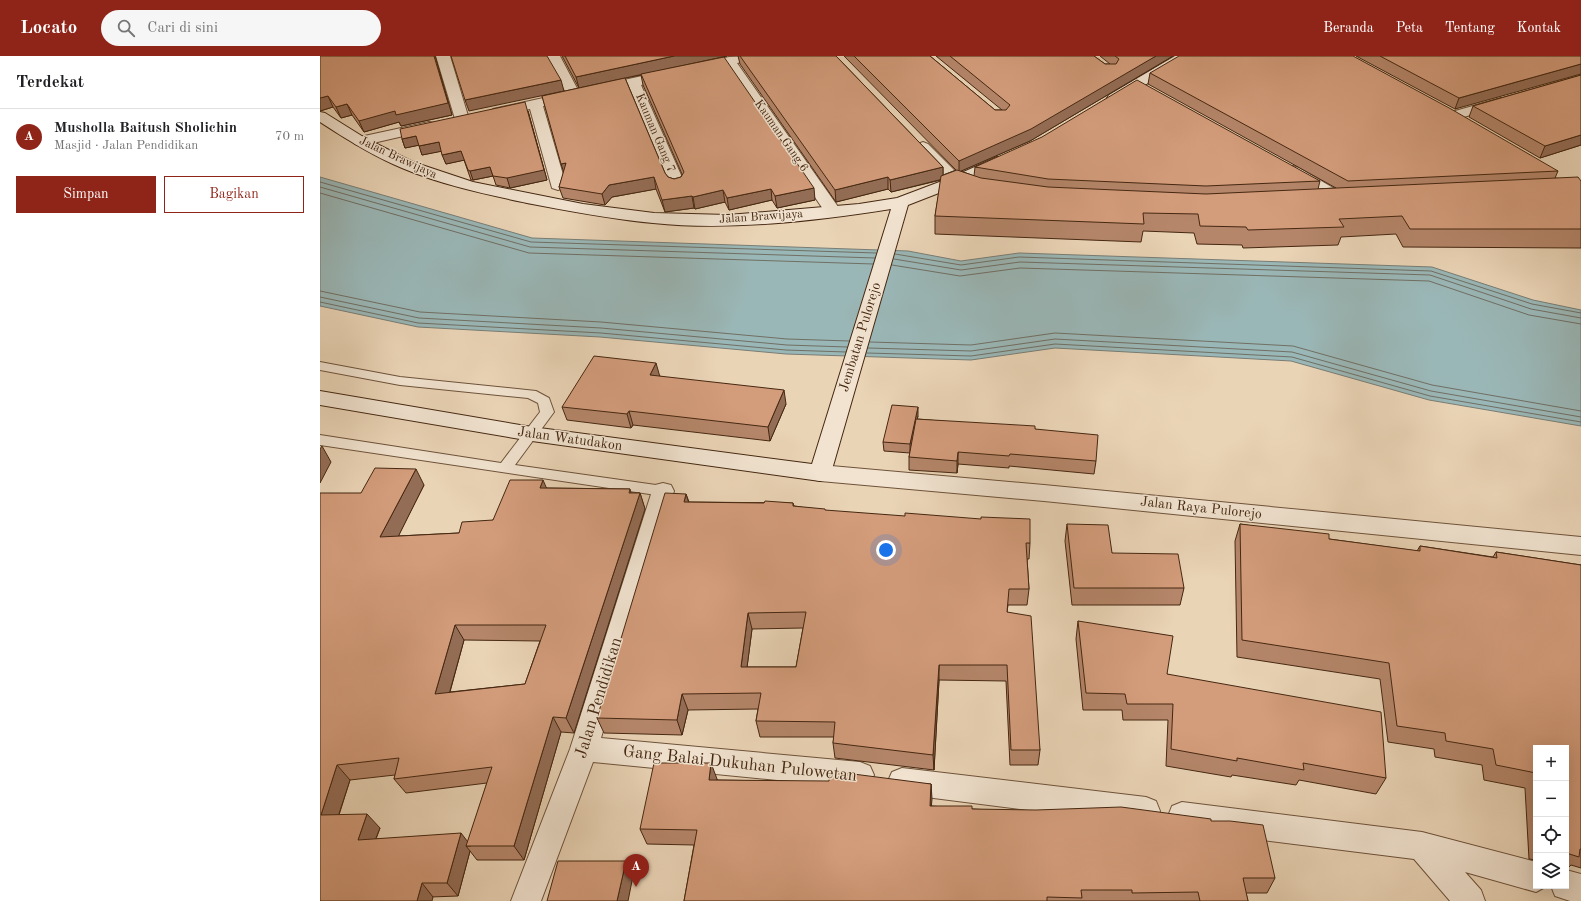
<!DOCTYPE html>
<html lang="id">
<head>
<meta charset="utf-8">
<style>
  :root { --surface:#fff; --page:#f6f6f6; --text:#202124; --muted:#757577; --line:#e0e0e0; --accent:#8f2418 }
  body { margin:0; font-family:"Old Standard TT",serif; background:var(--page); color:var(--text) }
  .controls { position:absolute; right:12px; bottom:12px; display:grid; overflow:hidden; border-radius:0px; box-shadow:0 4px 16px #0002 }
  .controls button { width:36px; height:36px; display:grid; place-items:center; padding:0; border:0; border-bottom:1px solid var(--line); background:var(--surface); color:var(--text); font:20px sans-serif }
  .you { position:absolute; left:566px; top:494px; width:14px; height:14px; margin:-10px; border:3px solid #fff; border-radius:50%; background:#1a73e8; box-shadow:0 0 0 6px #1a73e833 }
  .badge { display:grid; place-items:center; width:26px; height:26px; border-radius:50%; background:var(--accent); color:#fff; font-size:13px; font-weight:700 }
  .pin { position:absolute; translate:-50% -33px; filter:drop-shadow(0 1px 2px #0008) }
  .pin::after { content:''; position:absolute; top:21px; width:14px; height:12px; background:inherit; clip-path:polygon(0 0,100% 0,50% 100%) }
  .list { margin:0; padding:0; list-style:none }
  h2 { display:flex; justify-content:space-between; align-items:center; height:52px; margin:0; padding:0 16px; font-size:17px }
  h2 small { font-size:13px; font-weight:400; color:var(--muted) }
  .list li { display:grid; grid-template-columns:26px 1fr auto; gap:12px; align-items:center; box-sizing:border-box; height:56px; padding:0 16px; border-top:1px solid var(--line) }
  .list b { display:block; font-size:15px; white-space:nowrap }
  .list p { margin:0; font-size:13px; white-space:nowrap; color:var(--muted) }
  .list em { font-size:13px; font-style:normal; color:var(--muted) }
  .actions { display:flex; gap:8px; padding:12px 16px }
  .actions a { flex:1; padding:9px 0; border:1px solid var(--accent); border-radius:0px; text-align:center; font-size:14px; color:var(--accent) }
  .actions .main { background:var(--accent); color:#fff }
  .icon { flex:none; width:22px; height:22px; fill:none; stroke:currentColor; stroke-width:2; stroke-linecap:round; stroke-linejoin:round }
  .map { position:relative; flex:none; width:1261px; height:845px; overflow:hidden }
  header { display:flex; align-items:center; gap:24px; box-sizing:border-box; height:56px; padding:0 20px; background:var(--accent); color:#fff }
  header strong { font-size:19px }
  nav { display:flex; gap:22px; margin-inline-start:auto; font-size:14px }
  .search { width:280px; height:36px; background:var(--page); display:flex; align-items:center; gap:10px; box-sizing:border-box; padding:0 14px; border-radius:22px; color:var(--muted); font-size:15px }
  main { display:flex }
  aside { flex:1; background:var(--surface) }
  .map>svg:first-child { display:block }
  .water { fill:#9ab7b7; stroke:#787d75 }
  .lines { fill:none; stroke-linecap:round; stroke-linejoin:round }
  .shore { stroke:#706f64; stroke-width:1 }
  .service-casing { stroke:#6e523a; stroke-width:2 }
  .minor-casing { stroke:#6e523a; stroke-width:2 }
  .tertiary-casing { stroke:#6e523a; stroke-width:2 }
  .secondary-casing { stroke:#452711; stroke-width:2 }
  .service { fill:#f1e3d0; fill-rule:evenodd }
  .minor { fill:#f1e3d0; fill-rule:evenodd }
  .tertiary { fill:#f1e3d0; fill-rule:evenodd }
  .secondary { fill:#f1e3d0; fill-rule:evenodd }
  .wall { fill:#b5866a; stroke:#452711; fill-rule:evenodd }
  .shaded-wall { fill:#946d56; stroke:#452711 }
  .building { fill:#d39c7b; stroke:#452711; fill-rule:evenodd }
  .labels { text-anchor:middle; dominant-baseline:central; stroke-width:3; stroke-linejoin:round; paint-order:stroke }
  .far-street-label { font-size:12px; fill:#452711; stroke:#f1e3d0 }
  .street-label { font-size:14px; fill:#452711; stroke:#f1e3d0 }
  .near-street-label { font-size:17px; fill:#452711; stroke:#f1e3d0 }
</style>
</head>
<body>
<header>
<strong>Locato</strong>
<div class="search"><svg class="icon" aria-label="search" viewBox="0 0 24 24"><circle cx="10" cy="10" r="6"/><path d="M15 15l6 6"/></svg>Cari di sini</div>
<nav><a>Beranda</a><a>Peta</a><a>Tentang</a><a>Kontak</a></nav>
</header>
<main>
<aside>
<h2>Terdekat<small></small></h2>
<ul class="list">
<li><span class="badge">A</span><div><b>Musholla Baitush Sholichin</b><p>Masjid · Jalan Pendidikan</p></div><em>70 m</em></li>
</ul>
<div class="actions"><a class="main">Simpan</a><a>Bagikan</a></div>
</aside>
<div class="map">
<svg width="1261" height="845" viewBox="0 0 1261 845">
  <rect width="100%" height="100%" fill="#ead4b6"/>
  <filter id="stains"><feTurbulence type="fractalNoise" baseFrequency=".005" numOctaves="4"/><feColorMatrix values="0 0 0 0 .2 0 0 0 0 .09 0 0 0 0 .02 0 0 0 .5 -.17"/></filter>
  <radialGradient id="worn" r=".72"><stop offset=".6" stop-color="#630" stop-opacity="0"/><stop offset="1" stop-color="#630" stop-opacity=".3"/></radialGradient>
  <path class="water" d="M0,121l212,61 376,13 53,10 58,-8 413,14 101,33 48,10v116l-152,-26 -138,-39 -236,-13 -84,12 -185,-6 -186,-17 -182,-10 -98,-21z"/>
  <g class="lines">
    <g class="shore">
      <path d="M0,126l211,60 345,11"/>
      <path d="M0,131l210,60 345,11"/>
      <path d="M0,137l209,60 344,11"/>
      <path d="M575,198l66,11 58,-8 412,14 101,33 49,9"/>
      <path d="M574,203l67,11 59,-8 410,13 101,34 50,9"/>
      <path d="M572,209l68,11 60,-8 409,13 100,34 52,9"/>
      <path d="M0,235l100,21 181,10 186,17 62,2"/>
      <path d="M0,241l99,21 182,10 186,17 60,2"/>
      <path d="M0,246l98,21 183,10 185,17 60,2"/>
      <path d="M550,286l101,3 84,-12 238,13 139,39 149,26"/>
      <path d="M548,292l103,3 84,-12 237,13 139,39 150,26"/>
      <path d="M547,297l104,3 84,-12 237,13 138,39 151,26"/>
    </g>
    <g class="service-casing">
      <path id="service" d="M0,306l80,15 136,14 13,7 5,14 -39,53 148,21 5,1 2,4 -2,4 -5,1 -343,-51v-10l181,28 39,-51 -2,-9 -10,-5 -128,-13 -80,-15z"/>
    </g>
    <g class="minor-casing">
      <g id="minor">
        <path d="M116,0h14l19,63 -2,3h-10l-2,-3z"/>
        <path d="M226,0h14l18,34 151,-33 31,-1 -2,3 -21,4 104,148 -2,4 -6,1 -6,-1 -101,-149 -85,19 44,99 -2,3 -6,2 -6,-2 -2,-3 -41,-96 -85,18 23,79 -2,3 -6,2 -6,-2 -22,-79 -32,7 -5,-1 -2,-3 2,-3 73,-16z"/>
        <path d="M1181,42l5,1 2,3 -2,3 -53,15 -5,-1 -2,-3 2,-3z"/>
        <path d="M109,66l5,1 2,3 -2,3 -74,17 -5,-2 -3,-3 3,-3z"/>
        <path d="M603,86l5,2 34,34 17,6 2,3 -2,3c-23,6 -52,-26 -64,-43l3,-3z"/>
        <path d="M973,110l6,2 48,28 2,3 -2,3 -6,2 -6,-2 -48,-28 -2,-3 2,-3z"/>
        <path d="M343,427l8,2 3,6 -73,247 259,24 10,4 4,9 -4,9 -10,4 -267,-26 -52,139h-30l59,-152 82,-258 3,-6z"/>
        <path d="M582,712l244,29 10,4 4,10 -4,10 -10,4 -244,-31 -10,-4 -4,-9 4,-9z"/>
        <path d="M862,746l240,30 114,30v24h11l-11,6 -71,-20 16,18 4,11h-35l-36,-42 -232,-29 -10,-4 -4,-10 4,-10z"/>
        <path d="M1246,814l15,4v27h-11l-15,-5 -4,-10h15z"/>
      </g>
    </g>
    <g class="tertiary-casing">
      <path id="tertiary" d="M500,409l224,20 537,52v18l-537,-54 -224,-20 -8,-2 -3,-6 3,-6z"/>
    </g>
    <g class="secondary-casing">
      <g id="secondary">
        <path d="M855,0h17l-73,45h-10l-2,-3 2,-3z"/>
        <path d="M0,56l5,1 40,25 48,24 60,20 110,22 71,9 74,2 131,-11 38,-6 53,-20 47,-21h10l3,3 -3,3 -45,21 -54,21 -77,268 -3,6 -8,2 -288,-40 -212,-36v-14l212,36 280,37 79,-255c-76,12 -162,22 -238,14 -43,-4 -84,-12 -126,-20 -42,-9 -85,-18 -125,-35 -29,-12 -56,-29 -82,-46z"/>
      </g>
    </g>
    <use href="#service" class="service"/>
    <use href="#minor" class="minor"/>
    <use href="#tertiary" class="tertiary"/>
    <use href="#secondary" class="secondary"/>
  </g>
  <g class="wall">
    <path d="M0,0h115l17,59 -51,11 -2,-4 -35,10 -12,-17 -11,3 -8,-11 -13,4z"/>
    <path d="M242,0h165l-24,5 112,139 -38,8 -5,-8 -43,10 -4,-8 -30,7 -1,-1 -29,4 -9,-23 -44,8 -7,8 -42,-7 -4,-11 5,-15 -22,-76 37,-8zM321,19l2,10 39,89 -1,3 -7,2 -6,-2 -3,-4 -40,-95z"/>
    <path d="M418,0h98l107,111v8l13,-5 -112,-114h86l65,54h7l-66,-54h158l11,8h5l-10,-8h73l-143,85 -69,30 13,5 1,-9 345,14 -2,8 18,-1 -188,-104 2,-11 408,98 -3,7 26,3v67l-178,-1 -7,-13 -55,3 -3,8 -95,3 -1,-3 -45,-1 -3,-11 -51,-2 -2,11 -206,-8v-18l6,-36 -50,12 -3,-3 -52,13 -96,-138z"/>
    <path d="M1036,0h225l-126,53z"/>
    <path d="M1261,19v70l-41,13 -71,-41 4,-11z"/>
    <path d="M208,55l19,69 -37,8 -14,-3 -3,-9 -20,4h-2l-7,-20 -18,4 -5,-13 -19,4 -3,-10 -14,3 -3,-9z"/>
    <path d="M339,320l127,28 -16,37 -137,-16 -2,3 -64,-8 -5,-13z"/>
    <path d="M598,360l-1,3 118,10 61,32 -2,13 -85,-8v2l-51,-4 -1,9 -48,-3v-13l1,-4 -26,-2 -1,-9z"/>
    <path d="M104,429l-26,51 61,-3 34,-13 53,-32 84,1 1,4h9l5,16 -71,224 -13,-1 -37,128h-47l-7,-9 -12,45 -138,5 41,-408zM144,584l76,1 -15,43 -75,8zM75,719l-1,4 12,14 81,-10 -19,59 -92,-3 4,-11 -41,-13 11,-35z"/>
    <path d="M366,438l3,8 104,1 1,3 236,37 -1,16h-2l2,30 -2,16h-19l-1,7 33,138 -2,15h-28l-4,-84 -67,-1 -5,90 -99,-12 -2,-15 1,-6h-74l-4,-16 2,-12 -70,1 -6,25 -78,-2 -7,-15zM483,572l-7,39h-49l5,-38z"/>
    <path d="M747,468l45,29 72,35 -4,17h-108l-7,-64z"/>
    <path d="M920,468l89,15 88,12 3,-5 73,11 3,-5 85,13v303l-10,-3 -5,5v-122h-30v112l-7,-1 -4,-71 -41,-8 -2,-15 -47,-8 -1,-8 -46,-7 -8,-63 -143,-22 -2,-116z"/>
    <path d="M758,565l89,53 219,104 -10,16 -77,-14 -3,5 -64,-10 -1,2 -65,-11 2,-46h-45l-1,-10h-39l-7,-71z"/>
    <path d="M397,723v1l214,4v22l41,3 239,12 64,57 -8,15h-21l2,8h-564l10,-56 -47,-1 -7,-15z"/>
  </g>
  <g class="shaded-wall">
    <path d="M114,0h1l17,59 -51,11 -2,-4 -35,10 -5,-11z"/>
    <path d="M354,0h53l-148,32 -3,-11z"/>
    <path d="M836,0h17l-143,85 -71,31v-11z"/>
    <path d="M1261,8v10l-126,35 4,-11z"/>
    <path d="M241,24l3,11 -95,20 -4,-11z"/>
    <path d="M8,40l5,11 -13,4v-13z"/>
    <path d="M27,48l5,11 -11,3 -5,-11z"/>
    <path d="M208,55l19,69 -37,8 -3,-10z"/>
    <path d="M1261,79v10l-41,13 5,-12z"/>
    <path d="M96,80l4,9 -15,3 -3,-9z"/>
    <path d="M119,86l4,9 -21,4 -3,-9z"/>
    <path d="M141,95l4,9 -19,4 -4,-9z"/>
    <path d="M246,107l-1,13 -4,-12z"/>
    <path d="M170,111l3,9 -20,4 -3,-9z"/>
    <path d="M623,111v12l-52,13 -1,-12z"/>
    <path d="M334,121l2,12 -44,8 -7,8 -3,-11 7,-9z"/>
    <path d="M568,121v12l-52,13 -1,-12z"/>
    <path d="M494,132l1,12 -38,8 -2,-12z"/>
    <path d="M451,133l1,11 -43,10 -2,-12z"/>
    <path d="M403,134l2,12 -30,7 -2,-12z"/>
    <path d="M372,140l2,12 -29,4 -3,-12z"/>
    <path d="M336,307l4,14 -10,-2z"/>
    <path d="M464,334l2,14 -16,37 -2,-14z"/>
    <path d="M598,351v9l-8,37v-9z"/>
    <path d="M309,355l4,14 -2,3 -4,-14z"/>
    <path d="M2,390l9,16 -11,21v-34z"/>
    <path d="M638,396v12l-1,9v-12z"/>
    <path d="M96,413l8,16 -34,68 -10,-16z"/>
    <path d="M223,424l7,16 -10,-8z"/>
    <path d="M320,437l5,16 -71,224 -8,-15z"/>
    <path d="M366,438l5,16 -7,-8z"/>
    <path d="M428,557l4,16 -7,54 -4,-16z"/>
    <path d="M135,569l9,15 -19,69 -10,-15z"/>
    <path d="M619,609v15l-5,90 -1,-15z"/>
    <path d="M362,638l6,16 -6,25 -5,-15z"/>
    <path d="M233,661l8,15 -37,128 -10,-14z"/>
    <path d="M391,707l6,16 -3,17 -5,-16z"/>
    <path d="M17,709l13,15 -16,49 -13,-14z"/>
    <path d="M611,728l1,15 -2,23v-16z"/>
    <path d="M47,758l13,14 -10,25 -12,-13z"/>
    <path d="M141,777l10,13h-5l4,5 -12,45 -11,-13z"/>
    <path d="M306,805l7,15 -5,25h-11z"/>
    <path d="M102,827l11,14 -1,4h-15z"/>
  </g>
  <g class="building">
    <path d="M0,0h114l14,47 -52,12 -1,-4 -36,10 -12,-17 -11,3 -8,-11 -8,2z"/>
    <path d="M131,0h96l14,24 -96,20z"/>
    <path d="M245,0h109l-98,21z"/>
    <path d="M420,0h96l107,111 -53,13 -2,-3 -53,13z"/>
    <path d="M534,0h76l65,54h11l4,-5 -60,-49h144l11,8h11l3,-5 -4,-3h41l-125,73 -72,32z"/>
    <path d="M859,0h174l98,53 107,62 -210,10 -198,-108z"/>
    <path d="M1060,0h201v8l-122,34z"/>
    <path d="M404,1l90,131 -39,8 -4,-7 -44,9 -4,-8 -30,7 -1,-1 -30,4 -8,-23 -45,8 -7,9 -43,-7 7,-24 -5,1 -19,-68 83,-18 40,95 3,4 6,2 7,-2 3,-5 -43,-98z"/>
    <path d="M1261,19v60l-36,11 -72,-40z"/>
    <path d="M817,24l183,101 -114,5 -158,-7 -73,-12 67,-30z"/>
    <path d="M205,46l19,68 -37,8 -14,-2 -3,-9 -20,4 -2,-1 -7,-19 -19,4 -3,-13 -20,4 -3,-10 -14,3 -2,-10z"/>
    <path d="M637,114l24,8 67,9 158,7 372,-17 3,4v48h-171l-8,-13 -63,3 5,8 -96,3 -2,-3 -46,-1 -2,-12 -55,-1 1,11 -209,-8 6,-40z"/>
    <path d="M274,300l62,7 -6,12 134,15 -16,37 -139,-16 -2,3 -65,-7z"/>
    <path d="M572,349l26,2 -8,37 -27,-2z"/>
    <path d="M596,363l119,7v3l63,6 -2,26 -86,-7 -1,2 -51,-4 -1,9 -48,-4z"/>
    <path d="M55,412l41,1 -36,68 79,-4 3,-11 31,-2 17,-40h33l-3,8 90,1 -1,4h11l-74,225 -13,-1 -39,129h-48l26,-79 -98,12 5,-21 -62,7 -16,50 46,-1 -9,26 103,-7 -14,50h-25l-5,18h-97v-408h41zM135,569h91l-21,59 -90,10z"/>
    <path d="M345,437l21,1 -2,8 80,1 1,-2 28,2v3l32,3v1l80,6v-3l76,6v-2l49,2v24h-4l3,46h-20l-2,23 24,4 9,134h-29l-4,-85h-68l-6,90 -100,-12 2,-21 -79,-1 5,-28 -79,1 -5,26 -80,-2zM486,556l-10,55h-55l7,-54z"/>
    <path d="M747,468l41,1 4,28 66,1 6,34h-110z"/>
    <path d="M920,468l89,10v5l91,12v-5l77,12 -1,-6 85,13v284h-1l-1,8 -13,-4v-105h-30v25l-40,-8 -3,-16 -47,-8 -1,-8 -48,-7 -8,-63 -147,-23z"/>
    <path d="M758,565l95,15 -6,38 214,38 5,66 -83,-15 1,7 -67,-12v3l-66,-12 2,-45h-46l-2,-10 -39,-1z"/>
    <path d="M334,707h57l-2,17 120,1 1,-10 101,13 -1,22h42v3l64,1 85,-3 90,12v2h19l33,4 12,53h-32l5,23h-48l-2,-9 -66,1v-3h-51l1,8 -35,-1v4h-363l13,-71 -57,-1z"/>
    <path d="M238,805h68l-9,40h-70z"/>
  </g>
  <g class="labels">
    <g class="far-street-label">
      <text transform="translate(335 77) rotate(67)">Kauman Gang 7</text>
      <text transform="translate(461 80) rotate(55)">Kauman Gang 6</text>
      <text transform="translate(78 102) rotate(25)">Jalan Brawijaya</text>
      <text transform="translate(441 161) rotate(-4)">Jalan Brawijaya</text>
    </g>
    <g class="street-label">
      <text transform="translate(540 281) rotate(-73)">Jembatan Pulorejo</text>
      <text transform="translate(250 383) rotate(8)">Jalan Watudakon</text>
      <text transform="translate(881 452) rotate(6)">Jalan Raya Pulorejo</text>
    </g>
    <g class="near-street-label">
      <text transform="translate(279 642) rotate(-73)">Jalan Pendidikan</text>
      <text transform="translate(420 708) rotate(6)">Gang Balai Dukuhan Pulowetan</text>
    </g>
  </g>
  <rect width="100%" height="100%" filter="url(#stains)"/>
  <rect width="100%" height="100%" fill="url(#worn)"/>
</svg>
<div class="controls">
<button>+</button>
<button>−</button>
<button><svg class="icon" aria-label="locate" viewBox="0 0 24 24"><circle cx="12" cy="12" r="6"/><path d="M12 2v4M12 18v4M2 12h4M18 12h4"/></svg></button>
<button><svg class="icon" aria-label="layers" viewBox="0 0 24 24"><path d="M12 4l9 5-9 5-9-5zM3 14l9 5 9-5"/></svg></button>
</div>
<div class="you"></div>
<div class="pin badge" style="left:316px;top:831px">A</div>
</div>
</main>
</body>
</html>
